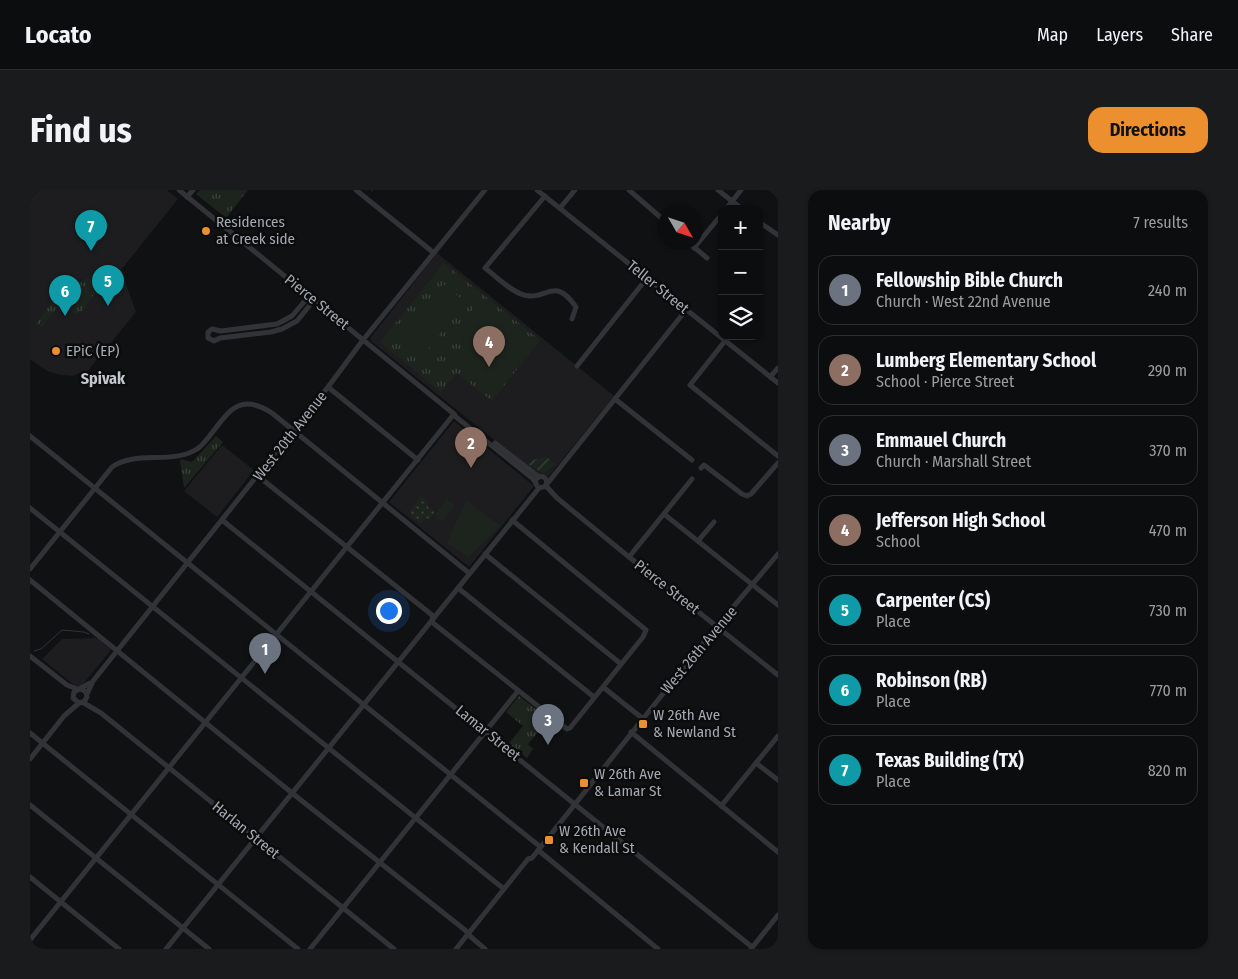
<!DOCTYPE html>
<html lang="en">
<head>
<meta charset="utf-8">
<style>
  :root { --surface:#0c0d0e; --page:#1a1b1c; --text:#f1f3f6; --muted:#9a9c9e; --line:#2c2d2e; --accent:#ec8f2f }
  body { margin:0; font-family:"Fira Sans Condensed",sans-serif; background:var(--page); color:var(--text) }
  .controls { position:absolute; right:15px; top:15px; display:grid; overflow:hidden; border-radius:10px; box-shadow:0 1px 4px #0004 }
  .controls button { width:45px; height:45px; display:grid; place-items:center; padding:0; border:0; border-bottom:1px solid var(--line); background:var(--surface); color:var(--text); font:25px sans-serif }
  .compass { position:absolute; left:628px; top:15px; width:45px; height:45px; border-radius:50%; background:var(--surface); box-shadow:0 1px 4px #0004; rotate:129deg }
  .you { position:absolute; left:358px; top:420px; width:18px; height:18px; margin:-12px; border:4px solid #fff; border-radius:50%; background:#1a73e8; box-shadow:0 0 0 8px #1a73e833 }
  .badge { display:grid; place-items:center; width:32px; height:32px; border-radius:50%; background:var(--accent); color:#fff; font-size:16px; font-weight:700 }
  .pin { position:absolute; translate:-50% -41px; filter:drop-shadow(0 1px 2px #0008) }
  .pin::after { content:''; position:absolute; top:26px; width:18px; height:15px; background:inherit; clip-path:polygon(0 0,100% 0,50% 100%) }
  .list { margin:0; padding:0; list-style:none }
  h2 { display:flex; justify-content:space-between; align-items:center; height:65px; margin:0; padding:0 20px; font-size:21px }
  h2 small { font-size:16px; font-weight:400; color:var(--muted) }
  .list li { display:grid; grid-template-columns:32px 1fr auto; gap:15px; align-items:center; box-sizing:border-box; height:70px; margin:0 10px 10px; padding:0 10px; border:1px solid var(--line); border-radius:15px }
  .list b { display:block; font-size:19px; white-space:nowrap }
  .list p { margin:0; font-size:16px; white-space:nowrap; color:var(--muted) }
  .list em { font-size:16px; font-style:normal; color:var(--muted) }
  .icon { flex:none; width:28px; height:28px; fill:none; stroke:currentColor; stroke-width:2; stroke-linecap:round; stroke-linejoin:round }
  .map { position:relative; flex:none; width:748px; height:759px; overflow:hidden; border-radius:15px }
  header { display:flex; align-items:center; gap:30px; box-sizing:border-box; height:70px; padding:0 25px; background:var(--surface); border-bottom:1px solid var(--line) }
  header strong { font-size:24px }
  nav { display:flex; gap:28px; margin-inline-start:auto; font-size:18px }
  .intro { display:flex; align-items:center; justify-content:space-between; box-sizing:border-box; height:120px; padding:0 30px }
  h1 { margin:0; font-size:35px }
  .button { padding:12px 22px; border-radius:15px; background:var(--accent); color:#111; font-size:18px; font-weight:700 }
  main { display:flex; gap:30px; padding:0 30px }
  aside { flex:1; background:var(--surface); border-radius:15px; box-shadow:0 1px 4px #0004 }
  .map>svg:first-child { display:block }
  .built { fill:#1d1d1f }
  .grass { fill:url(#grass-tufts) }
  .park { fill:url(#park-dots) }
  .garden { fill:url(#garden-furrows) }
  .pitch { fill:#1d241d }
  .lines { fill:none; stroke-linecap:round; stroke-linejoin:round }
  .stream { stroke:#2a353a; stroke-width:1 }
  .minor { stroke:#323337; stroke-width:5 }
  .poi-dot { fill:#ec8f2f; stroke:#0c0c0d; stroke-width:2 }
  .labels { text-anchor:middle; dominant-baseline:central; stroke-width:5; stroke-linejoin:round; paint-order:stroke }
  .poi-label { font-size:15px; fill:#a2a9b2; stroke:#0c0c0d; text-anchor:start }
  .street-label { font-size:15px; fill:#a2a9b2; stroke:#0c0c0d }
  .neighbourhood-label { font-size:16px; font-weight:bold; fill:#c3c8ce; stroke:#0c0c0d }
</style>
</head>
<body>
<header>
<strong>Locato</strong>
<nav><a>Map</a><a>Layers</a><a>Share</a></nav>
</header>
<div class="intro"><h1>Find us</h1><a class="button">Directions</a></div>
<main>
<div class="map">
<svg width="748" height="759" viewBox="0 0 748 759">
  <defs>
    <pattern id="grass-tufts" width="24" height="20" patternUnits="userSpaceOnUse" patternTransform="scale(1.25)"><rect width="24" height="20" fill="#1d241d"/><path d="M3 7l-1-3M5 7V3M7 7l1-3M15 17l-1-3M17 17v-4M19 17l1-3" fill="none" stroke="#3b413b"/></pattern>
    <pattern id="park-dots" width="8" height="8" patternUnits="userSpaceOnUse" patternTransform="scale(1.25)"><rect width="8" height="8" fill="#1d241d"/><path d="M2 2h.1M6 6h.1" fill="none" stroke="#3b413b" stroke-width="1.8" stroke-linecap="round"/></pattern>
    <pattern id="garden-furrows" width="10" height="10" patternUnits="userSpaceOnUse" patternTransform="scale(1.25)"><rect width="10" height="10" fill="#1d241d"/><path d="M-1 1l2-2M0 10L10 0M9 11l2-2" fill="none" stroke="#3b413b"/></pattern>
  </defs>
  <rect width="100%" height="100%" fill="#101112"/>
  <g class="built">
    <path d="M0,0h137l11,9 -57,71 15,42 -50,61h-6l-7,3 -12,-1 -14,-4 -17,-12z"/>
    <path d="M407,63l177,143 -69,85 -174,-140v-4z"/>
    <path d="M424,231l80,65 -65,81 -80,-65z"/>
    <path d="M192,255l32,25 -37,47 -33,-26z"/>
    <path d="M68,448l13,12 -32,39 -37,-30 20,-20z"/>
  </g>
  <g class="grass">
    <path d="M170,0h48l-22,28 -30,-24z"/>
    <path d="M414,73l96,77 -48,61 -35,-28 -16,19 -61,-50z"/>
    <path d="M58,87l14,7 -21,28 -6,2 -3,-3 4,-9 -8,-6 -3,2 11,-15 7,-1z"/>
    <path d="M40,89l5,3 -16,22 -5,-5z"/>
    <path d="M23,111l6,4 -17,22 -6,-3z"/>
    <path d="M186,246l7,6 -39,46 -4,-27 1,-2 10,3 3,-2z"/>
    <path d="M489,506l30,23 -21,25 5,5 -6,9 -18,-15 14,-17 -17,-14z"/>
  </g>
  <path class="park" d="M392,305l6,7v5l7,5 -6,8 -4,-2 -4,5 -9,-5 -2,-8z"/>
  <path class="garden" d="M517,267l8,7 -12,9 -15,-9 4,-4z"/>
  <g class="pitch">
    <path d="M413,94l22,18 -44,56 -22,-18z"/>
    <path d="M449,112l54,42 -38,53c-27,-17 -38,-49 -27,-79 2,-6 7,-11 11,-16z"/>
    <path d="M417,309l8,7 -13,16 -8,-7z"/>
    <path d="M436,311l34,25 -32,31 -21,-14z"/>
  </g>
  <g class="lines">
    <g class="stream">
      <path d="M342,1l1,-1"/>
      <path d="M4,461l7,-2 21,-19 22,2 5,2"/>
    </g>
    <g class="minor">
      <path d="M149,0l275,224 2,3 76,61 4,5"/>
      <path d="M326,0l78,63"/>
      <path d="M507,0l241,193"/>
      <path d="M599,0l37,32"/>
      <path d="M688,0l24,19"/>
      <path d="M515,6l-60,72c12,9 25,23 39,27 23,6 30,-20 52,12l-4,12"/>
      <path d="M157,7l6,-7"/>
      <path d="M530,18l15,-18"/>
      <path d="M696,19l15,-19"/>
      <path d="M729,32l19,13"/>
      <path d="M658,52l19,16"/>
      <path d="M664,58l28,-34"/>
      <path d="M279,106l-17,20 -15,8 -56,7 -9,-2 -4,3v6l6,3 6,-3 51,-6 11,-3 15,-8 17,-21"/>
      <path d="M695,151l-35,44 88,71"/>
      <path d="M547,176l70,-88"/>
      <path d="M740,187l8,-9"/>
      <path d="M298,197l90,73"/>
      <path d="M585,209l77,61"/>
      <path d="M0,246l508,409"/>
      <path d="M465,253l44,34"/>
      <path d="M671,278l3,-3 38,29 5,2 4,-2 27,-31"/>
      <path d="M228,286l174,139 1,8 134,106 3,-1 73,-91 3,-7 -134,-110"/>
      <circle cx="511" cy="292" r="5.5"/>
      <path d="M517,294l139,-174"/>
      <path d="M516,296l11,12 72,59 149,118"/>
      <path d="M0,318l474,381"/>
      <path d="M634,324l114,91"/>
      <path d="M192,330l530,427"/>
      <path d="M668,351l16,-19"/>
      <path d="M455,364l136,110"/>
      <path d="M599,367l63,-78"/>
      <path d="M0,379l82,-102c24,-17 60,-2 85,-18 5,-3 8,-8 11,-11 20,-25 30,-47 64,-25l197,160"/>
      <path d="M0,390l262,213 173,137 6,7 14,12"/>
      <path d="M428,398l136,109"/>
      <path d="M0,466l37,29 10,4"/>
      <path d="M573,497l39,31"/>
      <path d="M51,499l5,3 1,5 -3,5 -5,1 -6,-5 1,-6 16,-9"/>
      <path d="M57,504l6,-13 235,-294 35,-47 122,-150"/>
      <path d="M52,512l19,11 293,236"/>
      <path d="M601,542l147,120"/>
      <path d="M0,543l268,216"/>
      <path d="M0,569l34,-43 15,-13"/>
      <path d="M726,573l22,17"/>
      <path d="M0,615l179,144"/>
      <path d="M691,616l57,-70"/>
      <path d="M508,660l120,99"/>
      <path d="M0,687l89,72"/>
      <path d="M0,750l424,-526"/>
      <path d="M136,759l373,-461"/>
      <path d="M280,759l208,-258"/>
      <path d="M426,759l72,-90 4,-1 185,-232 61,-72"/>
      <path d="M721,759l27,-34"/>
    </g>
  </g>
  <g class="poi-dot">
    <circle cx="176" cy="41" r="5"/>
    <circle cx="26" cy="161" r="5"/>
    <rect x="608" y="529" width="10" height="10" rx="2.5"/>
    <rect x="549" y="588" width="10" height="10" rx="2.5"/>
    <rect x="514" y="645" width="10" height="10" rx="2.5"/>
  </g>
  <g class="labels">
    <g class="poi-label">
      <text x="186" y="32">Residences<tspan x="186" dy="17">at Creek side</tspan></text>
      <text x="36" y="161">EPiC (EP)</text>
      <text x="623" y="525">W 26th Ave<tspan x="623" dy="17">&amp; Newland St</tspan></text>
      <text x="564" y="584">W 26th Ave<tspan x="564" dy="17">&amp; Lamar St</tspan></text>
      <text x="529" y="641">W 26th Ave<tspan x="529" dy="17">&amp; Kendall St</tspan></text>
    </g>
    <g class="street-label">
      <text transform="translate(628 97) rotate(39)">Teller Street</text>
      <text transform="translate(287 112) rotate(39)">Pierce Street</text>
      <text transform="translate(260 246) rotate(-52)">West 20th Avenue</text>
      <text transform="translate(637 397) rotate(38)">Pierce Street</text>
      <text transform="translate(669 460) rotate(-50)">West 26th Avenue</text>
      <text transform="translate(458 543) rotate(39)">Lamar Street</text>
      <text transform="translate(216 640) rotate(39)">Harlan Street</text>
    </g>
    <g class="neighbourhood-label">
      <text x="73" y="188">Spivak</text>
    </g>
  </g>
</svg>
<div class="controls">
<button>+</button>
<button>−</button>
<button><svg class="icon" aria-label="layers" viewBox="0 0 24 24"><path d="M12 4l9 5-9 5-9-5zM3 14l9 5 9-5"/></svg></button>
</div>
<svg class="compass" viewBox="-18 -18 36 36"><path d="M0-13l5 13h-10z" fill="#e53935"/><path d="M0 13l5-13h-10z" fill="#9a9c9e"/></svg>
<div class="you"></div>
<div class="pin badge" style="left:235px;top:484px;background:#6b7280">1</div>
<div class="pin badge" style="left:441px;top:278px;background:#8d6e63">2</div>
<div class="pin badge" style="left:518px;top:555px;background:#6b7280">3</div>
<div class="pin badge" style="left:459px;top:177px;background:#8d6e63">4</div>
<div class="pin badge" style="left:78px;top:116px;background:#0f9aa8">5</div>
<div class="pin badge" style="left:35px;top:126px;background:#0f9aa8">6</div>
<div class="pin badge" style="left:61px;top:61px;background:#0f9aa8">7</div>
</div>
<aside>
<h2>Nearby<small>7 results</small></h2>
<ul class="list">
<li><span class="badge" style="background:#6b7280">1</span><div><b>Fellowship Bible Church</b><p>Church · West 22nd Avenue</p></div><em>240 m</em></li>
<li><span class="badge" style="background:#8d6e63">2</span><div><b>Lumberg Elementary School</b><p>School · Pierce Street</p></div><em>290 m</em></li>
<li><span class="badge" style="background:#6b7280">3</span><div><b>Emmauel Church</b><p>Church · Marshall Street</p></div><em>370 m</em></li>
<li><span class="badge" style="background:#8d6e63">4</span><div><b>Jefferson High School</b><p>School</p></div><em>470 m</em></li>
<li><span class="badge" style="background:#0f9aa8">5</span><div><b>Carpenter (CS)</b><p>Place</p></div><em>730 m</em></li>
<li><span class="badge" style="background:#0f9aa8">6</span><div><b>Robinson (RB)</b><p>Place</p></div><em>770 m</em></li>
<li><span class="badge" style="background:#0f9aa8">7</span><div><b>Texas Building (TX)</b><p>Place</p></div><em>820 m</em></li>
</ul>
</aside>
</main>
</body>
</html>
